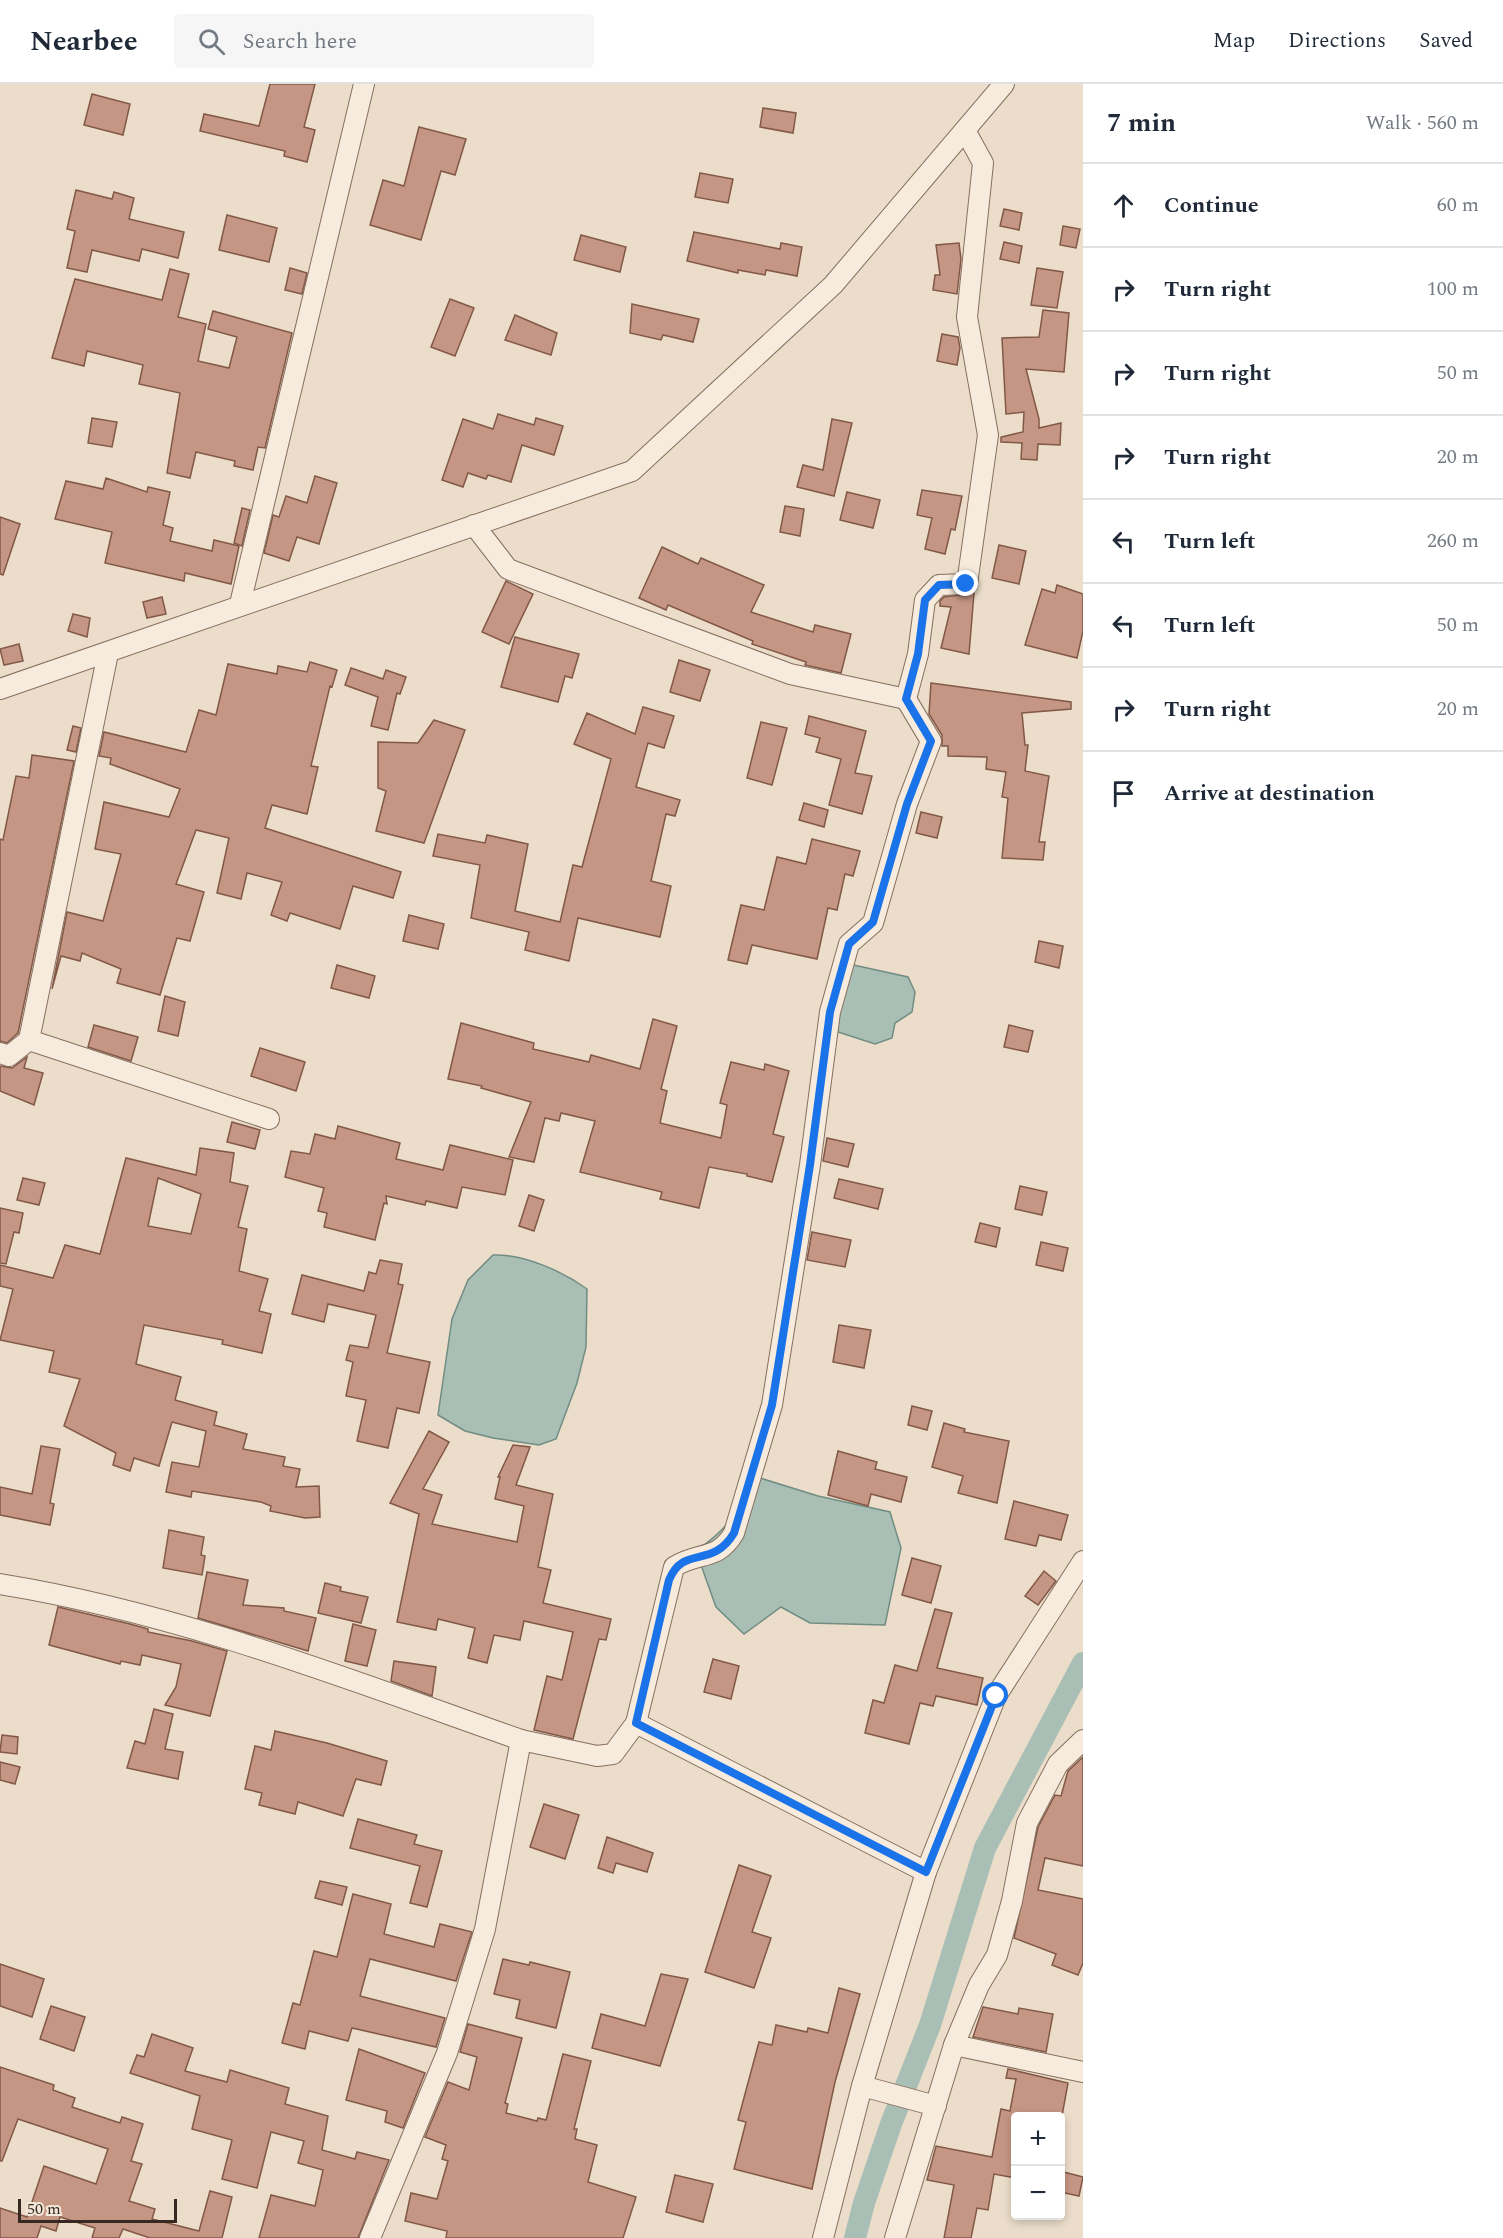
<!DOCTYPE html>
<html lang="en">
<head>
<meta charset="utf-8">
<style>
  :root { --surface:#fff; --page:#f6f6f7; --text:#1f2937; --muted:#747a83; --line:#e0e1e3 }
  body { margin:0; font-family:Spectral,serif; background:var(--page); color:var(--text) }
  .controls { position:absolute; right:18px; bottom:18px; display:grid; overflow:hidden; border-radius:6px; box-shadow:0 3px 9px #0003 }
  .controls button { width:54px; height:54px; display:grid; place-items:center; padding:0; border:0; border-bottom:2px solid var(--line); background:var(--surface); color:var(--text); font:30px sans-serif }
  .scale { position:absolute; left:18px; bottom:15px; width:159px; box-sizing:border-box; padding-left:6px; border:3px solid #372921; border-top:0; font-size:16px; line-height:21px; white-space:nowrap; color:#372921; -webkit-text-stroke:4px #f3e8d8; paint-order:stroke }
  .stop { position:absolute; width:18px; height:18px; margin:-14px; border:4px solid #1a73e8; border-radius:50%; background:#fff }
  .stop.end { background:#1a73e8; border-color:#fff; box-shadow:0 2px 6px #0008 }
  .list { margin:0; padding:0; list-style:none }
  h2 { display:flex; justify-content:space-between; align-items:center; height:78px; margin:0; padding:0 24px; font-size:26px }
  h2 small { font-size:20px; font-weight:400; color:var(--muted) }
  .list li { display:grid; grid-template-columns:39px 1fr auto; gap:18px; align-items:center; box-sizing:border-box; height:84px; padding:0 24px; border-top:2px solid var(--line) }
  .list b { display:block; font-size:22px; white-space:nowrap }
  .list em { font-size:20px; font-style:normal; color:var(--muted) }
  .icon { flex:none; width:33px; height:33px; fill:none; stroke:currentColor; stroke-width:2; stroke-linecap:round; stroke-linejoin:round }
  .map { position:relative; flex:none; width:1083px; height:2154px; overflow:hidden }
  header { display:flex; align-items:center; gap:36px; box-sizing:border-box; height:84px; padding:0 30px; background:var(--surface); border-bottom:2px solid var(--line) }
  header strong { font-size:28px }
  nav { display:flex; gap:33px; margin-inline-start:auto; font-size:21px }
  .search { width:420px; height:54px; background:var(--page); display:flex; align-items:center; gap:15px; box-sizing:border-box; padding:0 21px; border-radius:6px; color:var(--muted); font-size:22px }
  main { display:flex }
  aside { flex:1; background:var(--surface) }
  .map>svg:first-child { display:block }
  .water { fill:#a9bfb6; stroke:#718d83; stroke-width:1.5 }
  .lines { fill:none; stroke-linecap:round; stroke-linejoin:round }
  .canal { stroke:#a9bfb6; stroke-width:22 }
  .building { fill:#c59683; stroke:#825847; stroke-width:1.5; fill-rule:evenodd }
  .minor-casing { stroke:#866f5f; stroke-width:22 }
  .minor { stroke:#f6ebdc; stroke-width:20 }
  .route { stroke:#1a73e8; stroke-width:8 }
</style>
</head>
<body>
<header>
<strong>Nearbee</strong>
<div class="search"><svg class="icon" aria-label="search" viewBox="0 0 24 24"><circle cx="10" cy="10" r="6"/><path d="M15 15l6 6"/></svg>Search here</div>
<nav><a>Map</a><a>Directions</a><a>Saved</a></nav>
</header>
<main>
<div class="map">
<svg width="1083" height="2154" viewBox="0 0 1083 2154">
  <rect width="100%" height="100%" fill="#ebddc9"/>
  <g class="water">
    <path d="M849,880l59,13 7,15 -3,20 -17,11 -3,15 -17,6 -40,-13z"/>
    <path d="M493,1171c31,-1 69,16 94,34l-1,58 -9,36 -21,56 -17,6 -46,-7 -28,-7 -27,-16 14,-96 16,-39z"/>
    <path d="M744,1389l74,23 72,16 11,36 -16,77 -75,-2 -29,-16 -37,27 -28,-27 -20,-56c39,-28 37,-33 48,-78z"/>
  </g>
  <g class="lines">
    <path class="canal" d="M855,2154l9,-35 27,-79 39,-99 55,-177 98,-185"/>
  </g>
  <g class="building">
    <path d="M270,0h45l-11,43 11,3 -8,32 -23,-6 1,-5 -85,-20 4,-17 55,12z"/>
    <path d="M92,10l38,10 -7,31 -39,-10z"/>
    <path d="M763,24l33,5 -3,20 -33,-6z"/>
    <path d="M419,43l47,12 -11,36 -14,-4 -20,69 -51,-15 13,-45 21,6z"/>
    <path d="M700,89l33,6 -5,24 -33,-6z"/>
    <path d="M76,106l36,9 2,-7 20,6 -5,21 55,13 -6,26 -36,-9 -3,12 -47,-11 -5,22 -20,-4 8,-37 -8,-2z"/>
    <path d="M1004,125l18,4 -3,17 -19,-4z"/>
    <path d="M227,131l50,13 -8,34 -50,-12z"/>
    <path d="M1063,142l17,3 -4,19 -16,-3z"/>
    <path d="M694,148l86,17 1,-6 21,4 -5,29 -31,-6 -1,5 -27,-5v3l-51,-12z"/>
    <path d="M581,151l45,12 -6,25 -46,-12z"/>
    <path d="M1004,158l18,4 -3,17 -19,-4z"/>
    <path d="M959,159l2,16 -4,35 -24,-4 2,-15h5l-4,-30z"/>
    <path d="M290,184l17,5 -5,21 -17,-4z"/>
    <path d="M1037,184l26,4 -6,36 -26,-3z"/>
    <path d="M170,185l19,5 -11,43 28,7 -8,37 31,7 8,-31 -29,-8 5,-18 79,22 -27,115 -7,-1 -5,23 -19,-4 1,-5 -39,-9 -6,26 -23,-5 13,-80 -41,-9 4,-19 -56,-14 -3,15 -32,-8 23,-79 87,21z"/>
    <path d="M450,215l24,9 -19,48 -24,-9z"/>
    <path d="M632,220l67,15 -6,23 -30,-7 -2,5 -31,-7z"/>
    <path d="M1043,226l26,3 -5,59 -38,-3 13,50v9l22,-5 -1,22 -22,-1 -1,16 -16,-1 1,-16 -21,-1v-5l22,-5 1,-20 -18,2 -4,-76 37,-1z"/>
    <path d="M515,231l42,18 -6,22 -46,-15z"/>
    <path d="M942,250l16,3 2,11 -3,17 -20,-4z"/>
    <path d="M498,330l36,11 2,-7 27,8 -9,29 -32,-10 -11,37 -23,-7 -2,4 -18,-6 -5,14 -21,-7 21,-61 30,10z"/>
    <path d="M92,334l25,4 -5,25 -24,-4z"/>
    <path d="M832,335l20,4 -18,73 -37,-9 6,-22 20,5z"/>
    <path d="M315,392l22,7 -18,61 -22,-7 -8,24 -25,-8 9,-38 6,2 7,-21 21,7z"/>
    <path d="M106,394l41,14 1,-5 22,5 -7,33 10,3 -3,13 42,10 2,-11 25,6 -8,38 -46,-11 -1,8 -79,-18 7,-31 -57,-13 11,-38 37,8z"/>
    <path d="M922,406l40,6 -7,34 -4,-1 -6,25 -20,-5 7,-31 -15,-3z"/>
    <path d="M847,408l33,8 -7,28 -33,-8z"/>
    <path d="M785,422l19,3 -4,27 -20,-4z"/>
    <path d="M242,424l8,2 -8,36 -8,-3z"/>
    <path d="M0,433l20,7 -17,51 -3,-1z"/>
    <path d="M999,461l27,6 -7,33 -27,-6z"/>
    <path d="M662,463l36,17 3,-6 63,27 -13,27 62,20 2,-7 36,9 -10,39 -36,-8 1,-3 -54,-18 1,-3 -85,-36 -2,5 -27,-12z"/>
    <path d="M506,497l27,13 -24,50 -27,-12z"/>
    <path d="M1057,501l26,9v37l-6,27 -52,-13 17,-56 13,4z"/>
    <path d="M974,509l-5,61 -28,-6 10,-41 -11,-1v-5l4,-4z"/>
    <path d="M162,513l4,17 -19,4 -4,-16z"/>
    <path d="M73,530l17,4 -3,19 -19,-6z"/>
    <path d="M515,553l64,17 -7,24 -7,-2 -7,26 -57,-15z"/>
    <path d="M19,560l4,17 -19,4 -4,-16z"/>
    <path d="M679,576l31,10 -10,31 -30,-9z"/>
    <path d="M310,578l27,8 -5,17 -2,-1 -19,80 7,1 -11,47 -35,-9 -7,23 136,44 -8,26 -40,-12 -13,43 -50,-16 -3,8 -16,-6 11,-33 -35,-9 -6,26 -24,-6 12,-55 -33,-8 -20,54 28,8 -14,49 -13,-3 -17,57 -43,-12 4,-14 -39,-16 -2,8 -19,-5 -9,33 15,-77 36,9 18,-67 -26,-5 9,-47 65,15 11,-28 -70,-25 1,-6 -12,-2 5,-24 82,20 13,-42 17,5 12,-51 49,10 1,-8 29,6z"/>
    <path d="M351,584l32,11 3,-9 20,7 -6,17 -3,-1 -9,37 -17,-4 7,-29 -33,-12z"/>
    <path d="M931,599l140,19v7l-49,4 3,32h3l-3,26 24,5 -10,66h6l-2,18 -41,-2 6,-60 -6,-1 4,-25 -20,-3 1,-12 -39,-1v-10h-6v-11l-13,-21z"/>
    <path d="M643,623l31,9 -10,32 -16,-5 -12,44 44,13 -5,16 -9,-2 -15,67 20,5 -11,51 -82,-19 -9,43 -44,-11 4,-18 -58,-14 9,-53 -47,-9 5,-22 47,9 2,-8 41,9 -13,67 45,11 13,-57 9,2 29,-108 -37,-15 13,-31 48,21z"/>
    <path d="M809,632l57,15 -11,42 17,3 -10,38 -33,-9 12,-46 -25,-7 4,-14 -15,-4z"/>
    <path d="M434,636l31,10 -41,113 -48,-12 10,-40 -8,-3v-46l40,1z"/>
    <path d="M761,638l26,6 -15,57 -25,-7z"/>
    <path d="M73,642l8,2 -5,24 -9,-2z"/>
    <path d="M32,671l42,6 -56,272 -11,10 -7,-2v-202l3,1 13,-64 13,2z"/>
    <path d="M804,719l24,7 -4,17 -25,-7z"/>
    <path d="M921,728l21,5 -5,21 -21,-5z"/>
    <path d="M812,755l48,12 -7,25 -8,-2 -8,36 -9,-2 -11,51 -65,-14 -5,19 -19,-4 13,-55 23,5 13,-53 29,7z"/>
    <path d="M409,831l35,9 -6,25 -35,-8z"/>
    <path d="M1039,857l24,5 -4,22 -24,-6z"/>
    <path d="M337,881l38,11 -6,22 -38,-10z"/>
    <path d="M165,912l20,6 -7,34 -20,-5z"/>
    <path d="M653,935l24,7 -16,63 6,2 -7,32 61,15 6,-33 -7,-2 11,-41 33,8 1,-6 24,7 -16,63 11,3 -12,45 -25,-6v-2l-38,-7 -10,41 -39,-9 2,-7 -82,-20 15,-51 -34,-8 -2,8 -14,-3 -11,44 -25,-5 22,-55 -50,-14 1,-2 -34,-7 13,-56 73,20 -1,6 56,13 2,-7 49,14z"/>
    <path d="M94,941l44,12 -7,24 -43,-14z"/>
    <path d="M1009,941l24,6 -5,21 -24,-5z"/>
    <path d="M260,964l45,14 -9,29 -45,-15z"/>
    <path d="M27,973l-3,11 19,5 -9,32 -34,-14v-25l12,2z"/>
    <path d="M232,1038l28,8 -5,19 -28,-7z"/>
    <path d="M338,1042l62,17 -4,16 47,11 7,-25 63,15 -8,35 -43,-8 -5,21 -31,-7 -1,4 -39,-9 1,8 -3,-1 -9,37 -51,-13 3,-14 -9,-2 6,-23 -39,-11 6,-26 19,3 5,-20 20,5z"/>
    <path d="M827,1054l27,6 -6,23 -25,-6z"/>
    <path d="M200,1064l34,5 -4,29 18,4 -10,41 9,2 -8,42 29,8 -9,32 12,3 -9,39 -40,-9 1,-4 -79,-15 -8,39 45,13 -6,23 42,12 -3,13 33,9 -4,15 42,8 -2,9 17,3 -4,18 23,-1 1,31 -15,1 -35,-7 1,-5 -10,-4 -69,-11 -1,6 -25,-5 6,-30 27,5 7,-36 -34,-9 -13,44 -25,-8 -4,13 -17,-6 3,-12 -52,-27 16,-47 -31,-7 5,-21 -54,-11 13,-51 -13,-3v-21l53,13 12,-33 35,9 26,-96 70,17zM158,1094l43,16 -10,40 -43,-8z"/>
    <path d="M23,1094l22,5 -6,22 -22,-5z"/>
    <path d="M839,1095l44,10 -5,20 -44,-11z"/>
    <path d="M1020,1102l27,6 -5,23 -27,-6z"/>
    <path d="M529,1111l15,5 -10,31 -15,-5z"/>
    <path d="M0,1124l23,5 -4,20 -5,-1 -8,32 -6,-1z"/>
    <path d="M980,1139l20,5 -4,19 -21,-5z"/>
    <path d="M812,1148l39,8 -6,27 -38,-7z"/>
    <path d="M1041,1158l27,6 -5,23 -27,-6z"/>
    <path d="M380,1176l22,4 -4,20 5,1 -16,68 43,9 -11,51 -22,-5 -9,40 -31,-7 9,-41 -20,-4 7,-34 -7,-2 4,-15 18,3 8,-33 -48,-11 -4,18 -32,-8 10,-39 62,16 5,-19 7,2z"/>
    <path d="M839,1241l32,5 -7,38 -31,-6z"/>
    <path d="M912,1322l20,5 -5,19 -19,-5z"/>
    <path d="M944,1339l21,6 -1,3 45,9 -12,62 -39,-10 5,-17 -31,-9z"/>
    <path d="M429,1347l20,11 -26,47 19,6 -10,29 85,18 7,-36 -29,-7 5,-22h-2l15,-32 17,2 -14,38 37,9 -15,73 13,3 -8,33 68,16 -5,21 -7,-1 -26,100 -39,-9 13,-54 15,4 11,-48 -49,-11 -4,19 -26,-5 -7,28 -19,-5 7,-30 -37,-9 -2,11 -39,-8 22,-108 -29,-11z"/>
    <path d="M41,1362l19,3 -10,54 4,1 -4,21 -50,-10v-28l32,7z"/>
    <path d="M838,1367l39,11 -2,7 32,8 -6,25 -30,-8 -3,12 -40,-11z"/>
    <path d="M1014,1417l54,14 -7,25 -22,-5 -3,11 -31,-7z"/>
    <path d="M169,1446l35,7 -3,18 4,1 -3,19 -39,-7z"/>
    <path d="M912,1474l29,8 -10,37 -29,-8z"/>
    <path d="M1044,1487l12,10 -18,24 -13,-9z"/>
    <path d="M207,1488l41,8 -5,25 41,3v3l32,7 -8,33 -110,-33z"/>
    <path d="M325,1499l16,4 -1,4 28,6 -7,26 -43,-10z"/>
    <path d="M58,1523l72,17 18,5v3l44,9 35,10 -17,65 -45,-11 11,-18 5,-23 -39,-9 -2,10 -19,-4 -1,3 -71,-19z"/>
    <path d="M935,1525l17,4 -15,55 46,10 -6,27 -41,-9 -3,10 -13,-3 -11,41 -44,-11 8,-33 11,3 11,-38 22,6z"/>
    <path d="M353,1540l23,6 -9,36 -22,-5z"/>
    <path d="M713,1575l26,7 -8,33 -27,-7z"/>
    <path d="M394,1577l42,6 -4,29 -41,-15z"/>
    <path d="M154,1625l19,5 -8,35 18,3 -5,27 -51,-11 8,-27 10,3z"/>
    <path d="M275,1647l52,12 60,18 -6,24 -25,-6 -13,37 -45,-14 -3,12 -36,-9 3,-12 -17,-4 10,-43 16,4z"/>
    <path d="M2,1651l16,2 -1,17 -17,-2z"/>
    <path d="M1083,1673v109l-38,-8 -7,32 45,9v64l-5,12 -26,-10 4,-11 -42,-16 24,-111 17,-32 6,1 7,-25z"/>
    <path d="M0,1678l20,5 -5,17 -15,-4z"/>
    <path d="M544,1720l35,11 -14,44 -35,-12z"/>
    <path d="M358,1735l59,16 -3,9 28,7 -15,56 -17,-4 10,-37 -70,-18z"/>
    <path d="M607,1753l46,16 -6,19 -31,-9 -3,10 -15,-5z"/>
    <path d="M739,1781l32,11 -19,56 19,6 -17,50 -49,-16z"/>
    <path d="M320,1797l27,6 -5,18 -27,-7z"/>
    <path d="M353,1810l38,10 -7,30 50,13 6,-23 32,8 -16,49 -86,-22 -10,37 85,22 -9,29 -84,-19 -4,13 -39,-10 -4,18 -23,-6 11,-40 7,2 14,-54 23,6z"/>
    <path d="M503,1875l26,6 1,-3 40,10 -14,56 -40,-10 4,-18 -26,-6z"/>
    <path d="M0,1880l44,15 -12,38 -32,-11z"/>
    <path d="M661,1890l27,5 -28,87 -68,-18 9,-34 44,12z"/>
    <path d="M839,1904l21,6 -25,88 -23,107 -78,-20 12,-47 -8,-2 21,-78 13,3 4,-20 31,7 1,-4 20,5z"/>
    <path d="M51,1922l34,11 -11,34 -34,-12z"/>
    <path d="M983,1923l35,7 1,-6 34,6 -7,38 -73,-15z"/>
    <path d="M468,1940l54,14 -17,65 3,1 -2,9 31,8 1,-3 8,2 17,-66 28,7 -17,68h3l-2,10 22,6 -9,37 48,15 -13,41h-177l1,-7 -42,-10 6,-28 26,6 11,-38 -6,-2 4,-14 -21,-8 23,-55 21,8 8,-33 -17,-5z"/>
    <path d="M152,1950l41,14 -8,23 42,11 3,-12 59,18 -4,16 43,12 -6,34 33,9 2,-7 32,8 -31,78h-99l12,-43 44,11 8,-36 -25,-7 6,-22 -33,-9 -14,56 -35,-9 10,-39 -40,-11 8,-33 -70,-23 7,-18 7,2z"/>
    <path d="M359,1965l66,24 -22,55 -18,-6 2,-11 -41,-11z"/>
    <path d="M0,1983l54,18 -1,5 22,8 -3,9 48,16 2,-6 21,7 -12,37 11,3 -13,37 26,8 -3,10 47,12 11,-40 22,6 -10,41h-72l-27,-9 -4,9h-27l3,-10 -35,-11 -4,14 -15,-5 -4,12h-37v-30l27,9 17,-51 52,18 12,-35 -90,-30 -16,42h-2z"/>
    <path d="M1008,1985l60,14 -6,33h-46v62l-22,-4 -6,36 -11,-2 -6,30h-27l10,-53 -27,-5 9,-34 56,11 9,-48 9,2 6,-32 -10,-1z"/>
    <path d="M1060,2087l23,6 -4,19 -19,-4z"/>
    <path d="M675,2091l38,9 -10,38 -37,-10z"/>
  </g>
  <g class="lines">
    <g class="minor-casing">
      <g id="minor">
        <path d="M474,441l34,44 282,105 116,25 12,-45 7,-54 14,-15 28,-1 21,-149 -21,-118 16,-154 -17,-31"/>
        <path d="M240,520l124,-520"/>
        <path d="M108,569l-79,387 240,79"/>
        <path d="M0,605l632,-218 201,-186 171,-201"/>
        <path d="M0,969l9,3 20,-16"/>
        <path d="M0,1500c180,29 350,96 521,156"/>
        <path d="M636,1639l290,149"/>
        <path d="M954,1961l129,27"/>
        <path d="M862,2002l74,20"/>
        <path d="M370,2154l77,-185 38,-124 36,-189 76,16 16,-2 23,-31 38,-156c24,-16 43,-5 60,-34l38,-128 38,-240 20,-153 19,-68 24,-21 34,-119 24,-63 -25,-42"/>
        <path d="M823,2154l39,-152 64,-214 70,-176 87,-135"/>
        <path d="M895,2154l59,-193 25,-60 18,-30 15,-54 15,-78 31,-59 25,-24"/>
      </g>
    </g>
    <use href="#minor" class="minor"/>
  </g>
  <g class="lines">
    <path class="route" d="M966,500l-27,1 -14,15 -7,54 -12,45 25,42 -24,63 -34,118 -24,22 -19,68 -20,153 -38,240 -38,128c-22,37 -50,11 -65,47l-33,143 290,149 70,-176"/>
  </g>
</svg>
<div class="controls">
<button>+</button>
<button>−</button>
</div>
<div class="scale">50 m</div>
<div class="stop" style="left:996px;top:1612px"></div>
<div class="stop end" style="left:966px;top:500px"></div>
</div>
<aside>
<h2>7 min<small>Walk · 560 m</small></h2>
<ul class="list">
<li><svg class="icon" aria-label="ahead" viewBox="0 0 24 24"><path d="M12 20V5M6 11l6-6 6 6"/></svg><div><b>Continue</b></div><em>60 m</em></li>
<li><svg class="icon" aria-label="right" viewBox="0 0 24 24"><path d="M7 20v-9h11M14 6l5 5-5 5"/></svg><div><b>Turn right</b></div><em>100 m</em></li>
<li><svg class="icon" aria-label="right" viewBox="0 0 24 24"><path d="M7 20v-9h11M14 6l5 5-5 5"/></svg><div><b>Turn right</b></div><em>50 m</em></li>
<li><svg class="icon" aria-label="right" viewBox="0 0 24 24"><path d="M7 20v-9h11M14 6l5 5-5 5"/></svg><div><b>Turn right</b></div><em>20 m</em></li>
<li><svg class="icon" aria-label="left" viewBox="0 0 24 24"><path d="M17 20v-9H6M10 6l-5 5 5 5"/></svg><div><b>Turn left</b></div><em>260 m</em></li>
<li><svg class="icon" aria-label="left" viewBox="0 0 24 24"><path d="M17 20v-9H6M10 6l-5 5 5 5"/></svg><div><b>Turn left</b></div><em>50 m</em></li>
<li><svg class="icon" aria-label="right" viewBox="0 0 24 24"><path d="M7 20v-9h11M14 6l5 5-5 5"/></svg><div><b>Turn right</b></div><em>20 m</em></li>
<li><svg class="icon" aria-label="arrive" viewBox="0 0 24 24"><path d="M6 21V4h12l-3 4 3 4H6"/></svg><div><b>Arrive at destination</b></div></li>
</ul>
</aside>
</main>
</body>
</html>
